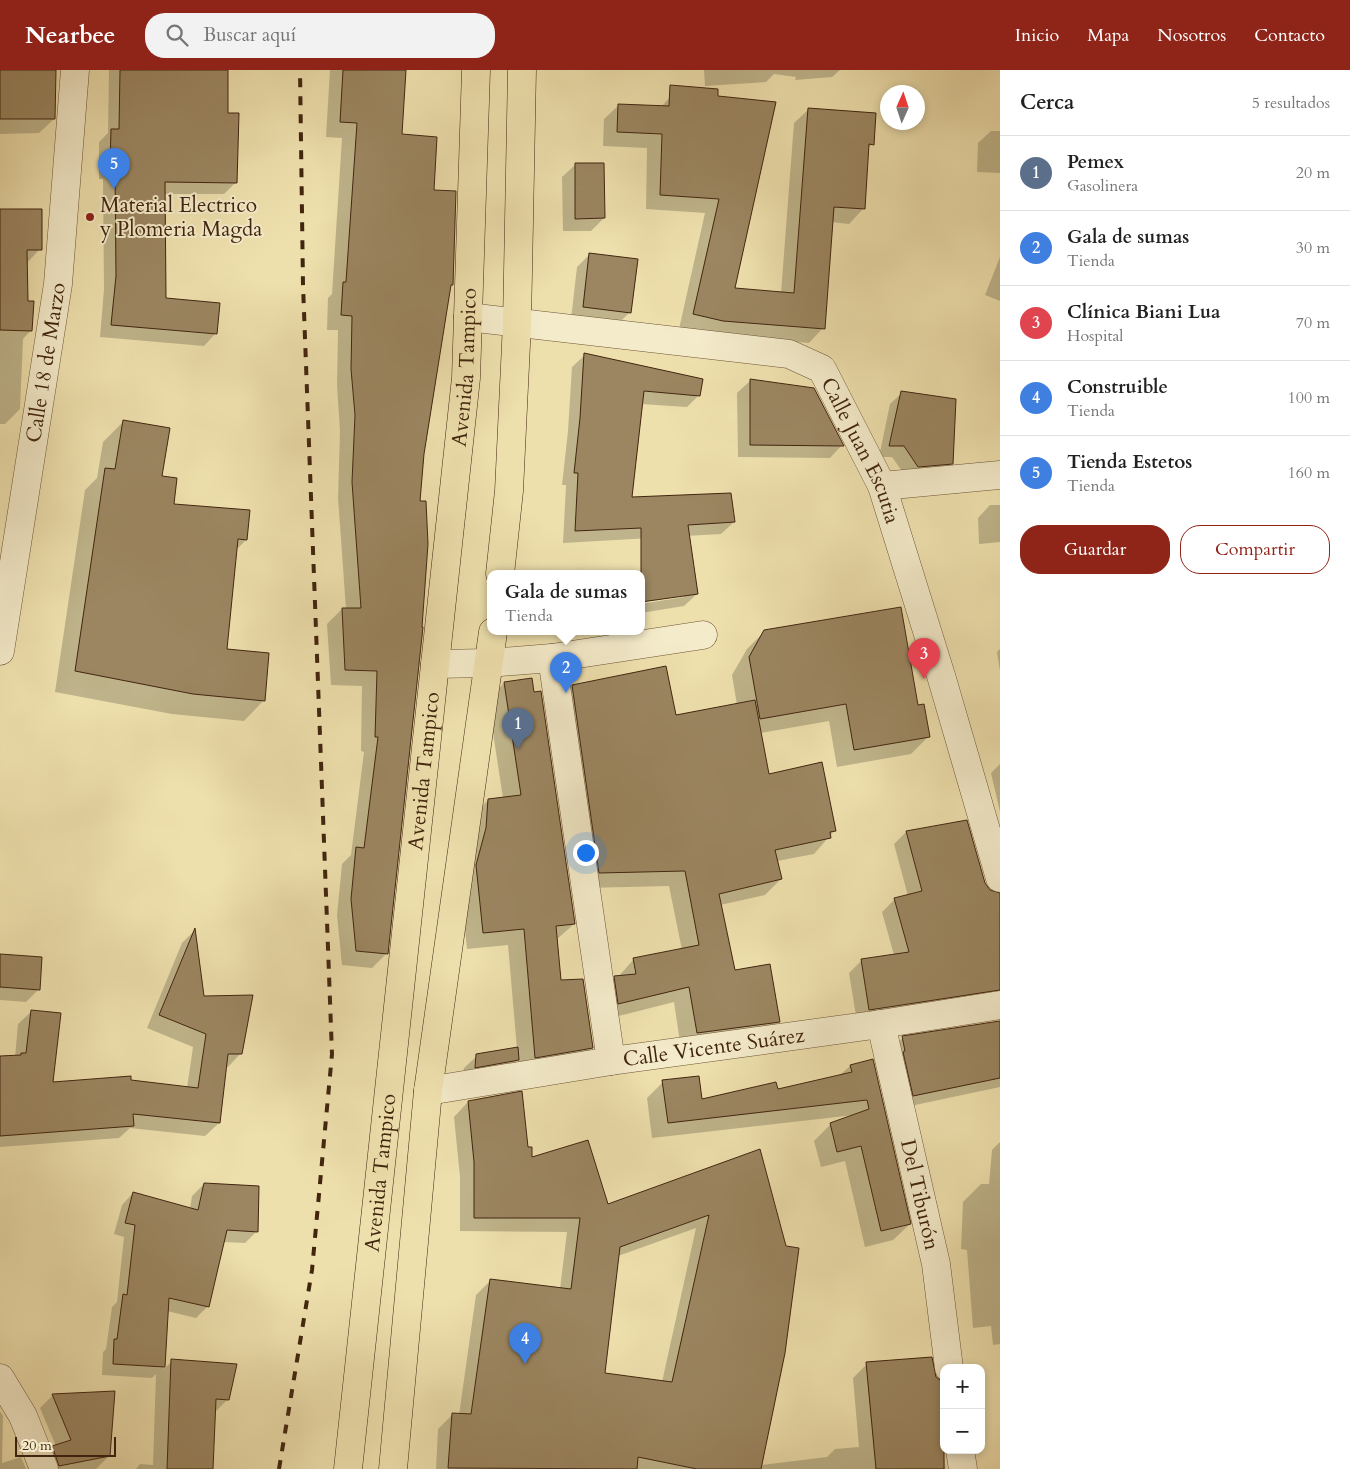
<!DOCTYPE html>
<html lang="es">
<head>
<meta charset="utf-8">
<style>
  :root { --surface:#fff; --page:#f2f2f2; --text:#222; --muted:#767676; --line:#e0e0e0; --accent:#8f2418 }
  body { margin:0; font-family:Cardo,serif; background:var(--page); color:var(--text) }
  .controls { position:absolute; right:15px; bottom:15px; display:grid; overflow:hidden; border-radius:10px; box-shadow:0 2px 8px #0003 }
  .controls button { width:45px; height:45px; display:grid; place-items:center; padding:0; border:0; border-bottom:1px solid var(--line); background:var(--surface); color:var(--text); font:25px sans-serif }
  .compass { position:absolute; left:880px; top:15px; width:45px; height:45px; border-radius:50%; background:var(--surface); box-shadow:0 2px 8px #0003; rotate:3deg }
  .scale { position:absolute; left:15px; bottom:12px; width:101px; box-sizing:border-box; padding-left:5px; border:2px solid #42250f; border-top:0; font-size:14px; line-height:18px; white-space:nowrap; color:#42250f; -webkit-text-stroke:4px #f4ebca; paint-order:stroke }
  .you { position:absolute; left:585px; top:782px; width:18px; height:18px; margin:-12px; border:4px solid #fff; border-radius:50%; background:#1a73e8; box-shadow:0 0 0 8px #1a73e833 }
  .badge { display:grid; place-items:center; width:32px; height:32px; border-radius:50%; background:var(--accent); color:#fff; font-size:16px; font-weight:700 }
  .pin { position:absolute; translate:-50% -41px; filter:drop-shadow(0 1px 2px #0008) }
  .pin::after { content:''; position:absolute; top:26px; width:18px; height:15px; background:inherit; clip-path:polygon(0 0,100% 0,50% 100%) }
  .popup { position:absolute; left:487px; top:500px; width:158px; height:65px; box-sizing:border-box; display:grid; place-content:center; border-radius:10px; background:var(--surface); filter:drop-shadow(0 1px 4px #0005); font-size:16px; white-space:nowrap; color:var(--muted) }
  .popup b { font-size:19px; color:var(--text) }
  .popup::after { content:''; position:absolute; left:50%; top:100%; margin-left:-10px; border:10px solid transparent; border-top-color:var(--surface) }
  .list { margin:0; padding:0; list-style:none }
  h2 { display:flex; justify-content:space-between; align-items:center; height:65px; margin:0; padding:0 20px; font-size:21px }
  h2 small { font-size:16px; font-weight:400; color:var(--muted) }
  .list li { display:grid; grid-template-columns:32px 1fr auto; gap:15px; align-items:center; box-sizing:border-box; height:75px; padding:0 20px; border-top:1px solid var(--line) }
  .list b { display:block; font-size:19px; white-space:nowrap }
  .list p { margin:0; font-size:16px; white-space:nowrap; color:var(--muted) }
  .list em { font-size:16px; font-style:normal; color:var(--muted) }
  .actions { display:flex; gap:10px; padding:15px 20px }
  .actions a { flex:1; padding:11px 0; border:1px solid var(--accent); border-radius:20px; text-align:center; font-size:18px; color:var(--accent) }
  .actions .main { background:var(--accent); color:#fff }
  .icon { flex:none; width:28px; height:28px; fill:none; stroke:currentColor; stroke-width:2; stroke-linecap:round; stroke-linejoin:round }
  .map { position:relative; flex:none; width:1000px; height:1399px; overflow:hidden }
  header { display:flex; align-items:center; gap:30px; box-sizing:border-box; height:70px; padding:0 25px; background:var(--accent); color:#fff }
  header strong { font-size:24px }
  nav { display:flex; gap:28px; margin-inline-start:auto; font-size:18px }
  .search { width:350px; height:45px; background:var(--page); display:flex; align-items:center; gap:12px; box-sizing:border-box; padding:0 18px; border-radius:20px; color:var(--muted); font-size:19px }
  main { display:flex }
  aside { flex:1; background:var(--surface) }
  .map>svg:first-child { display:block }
  .shadow { fill:#0003; fill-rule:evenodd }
  .building { fill:#9b8661; stroke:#42250f; fill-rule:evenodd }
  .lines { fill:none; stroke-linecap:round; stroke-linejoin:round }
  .minor-casing { stroke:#6d5436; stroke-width:29 }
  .major-casing { stroke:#42250f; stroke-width:29 }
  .minor { stroke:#f4ebca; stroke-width:28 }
  .major { stroke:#eee0ad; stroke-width:28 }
  .rail { stroke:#42250f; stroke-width:4; stroke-dasharray:9 9; stroke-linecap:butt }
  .poi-dot { fill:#8f2418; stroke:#f4ebca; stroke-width:2 }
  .labels { text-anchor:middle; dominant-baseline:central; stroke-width:4; stroke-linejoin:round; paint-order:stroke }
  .poi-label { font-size:21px; fill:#42250f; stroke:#f4ebca; text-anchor:start }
  .street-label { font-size:21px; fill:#42250f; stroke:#f4ebca }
</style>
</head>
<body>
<header>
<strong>Nearbee</strong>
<div class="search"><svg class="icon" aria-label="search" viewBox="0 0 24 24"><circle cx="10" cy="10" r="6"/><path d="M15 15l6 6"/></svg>Buscar aquí</div>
<nav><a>Inicio</a><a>Mapa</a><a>Nosotros</a><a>Contacto</a></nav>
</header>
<main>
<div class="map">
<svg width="1000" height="1399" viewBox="0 0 1000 1399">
  <rect width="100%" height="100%" fill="#eee0ad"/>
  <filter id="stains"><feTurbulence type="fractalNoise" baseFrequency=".004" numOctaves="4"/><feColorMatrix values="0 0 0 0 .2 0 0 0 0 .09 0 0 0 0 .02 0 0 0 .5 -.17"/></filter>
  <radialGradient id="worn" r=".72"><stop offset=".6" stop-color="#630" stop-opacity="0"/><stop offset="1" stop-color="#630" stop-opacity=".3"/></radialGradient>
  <g class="shadow">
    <path d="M0,0h54v49l-15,14 -39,1z"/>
    <path d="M109,0h118l-1,44 10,68 -12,12h-60l1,105 51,34 -12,13 -104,-9 4,-48 -1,-110h-4v-37l9,-9z"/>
    <path d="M330,0h75l-5,65 32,56 20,93 -2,3 -27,166 -36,500 -15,15 -30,-3 -5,-50 5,-51 9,-9 13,-103 -3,-1 1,-65 -31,-1 -4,-61 15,-15h4l-8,-111 2,-67 -3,-46 1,-55h-11l1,-32 4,-4 10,-156 -16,-1z"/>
    <path d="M704,0h136l-8,7 -37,3 1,-3 -22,-3 -8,8 -61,4z"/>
    <path d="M670,27l104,9 -41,183 48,4 13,-170 15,-14 63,35 -5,5 -4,60 -14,15 -18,-2 -8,106 -14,15 -101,-8 -29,-6 26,-116 -59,-4 1,-61 -44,-2 1,-27 15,-14 42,2z"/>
    <path d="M991,61h9v42l-23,-1 1,-29z"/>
    <path d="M575,95l29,53 -13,13h-28l-1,-54z"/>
    <path d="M0,140l40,39 -14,15v38l5,28 -8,9 -3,70 -15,15h-5z"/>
    <path d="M590,184l40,58 -13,13 -46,-6 6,-52z"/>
    <path d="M1000,187v44l-15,-6z"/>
    <path d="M585,285l114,40 -12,12 -46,-3 -10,94 103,24 -13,12 -158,9 3,-58h-4l6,-54 4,-64z"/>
    <path d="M750,311l92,64 -12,13 -92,-1 -1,-64z"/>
    <path d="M902,323l49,70 -11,12 -33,3 -15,-21h-13l11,-53z"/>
    <path d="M123,352l37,55 13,28 73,35 -10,10 -11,100 39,50 -20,21 -72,-7 -117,-22 30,-202 12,-12 6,-36z"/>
    <path d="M990,435h10v37l-21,2 -1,-26z"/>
    <path d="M641,506l56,18 -13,12 -43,7v-9l43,-7v-2l-43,6z"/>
    <path d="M764,562l153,74 11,31 -17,17 -74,13 -8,-46 -69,12 8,43 67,54 -21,24 -37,7 4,18 -16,16 -45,10 14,66 45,51 -16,16 -82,11 -7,-47 -71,18 -4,-27 16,-16h3l16,-18 48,-9 -13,-64 -85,2 -28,-186 16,-16 103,31 62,-12 -5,-30 15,-26z"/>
    <path d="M1000,579v22l-3,-19z"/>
    <path d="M504,613l70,241 -18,16 3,42 33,66 -16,16 -57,9 -1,-13 -13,13 -43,7 2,-12 13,-12 40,-7 -9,-104 -41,4 -7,-67 12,-65 16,-17 15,-2 -15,-98z"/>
    <path d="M1000,694v48l-9,-39z"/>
    <path d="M906,762l78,51 5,8 11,6v112l-143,13 -8,-49 13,-13 32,-5 -12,-43 13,-13 13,-3 -14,-52z"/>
    <path d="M194,861l9,66 38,56 -13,14h-3l-6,56 -14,13 -75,-8 -11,10 -119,9v-90h15l3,-33 14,-13 19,72 79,-2 57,7 6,-41 -46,-19 35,-85z"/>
    <path d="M0,885l39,34 -13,13 -26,-2z"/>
    <path d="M1000,952v65l-99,21 -11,-58 13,-12z"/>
    <path d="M872,990l38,164 -17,16 -28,7 -20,-86 -24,6 -7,-26 17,-17 23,-9 -202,23 -5,-40 16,-16 38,19 76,-10 62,-15 11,-10z"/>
    <path d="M468,1032l58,46 4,11 77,47 152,-56 2,315 66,-8 8,-8 24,-2 -6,-69 14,-14 76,88 3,17h-510l2,-40 14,-14h7l17,-120 14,-14 70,8 7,-57 -107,-1v-54l-6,-60zM696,1158l-34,154 -59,-8 15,-118z"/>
    <path d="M1000,1072v202l-7,1 -2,-19 -18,2 -6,-78 -6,-1 2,-47 18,-18h8l3,-34z"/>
    <path d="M204,1114l53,47 -12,12 -22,-1 -15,64 -12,12 -29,-7 -3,58 8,-8 56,38 -14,14 -2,56h-76l4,-5 13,1 3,-91 -4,4 -50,-3 1,-23 3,-3 6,-42 5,-5 7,-65 -10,-3 8,-29 11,-12 57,16 2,-13z"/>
    <path d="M114,1322l-5,64 -13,13h-53l-3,-9 12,-13 4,-1 -16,-38 13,-13z"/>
    <path d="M0,1341l3,5 -1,47 19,-6 5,12h-26z"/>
  </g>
  <g class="building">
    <path d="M0,0h56l-1,49h-55z"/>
    <path d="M120,0h108v43h11l-2,70 -72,-1 1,116 54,5 -3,31 -106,-9 5,-49 -1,-109h-5l1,-38h8z"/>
    <path d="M343,0h63l-4,64 35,3 -3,53 22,1 -3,94h-2l-27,169 -4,47h6l2,43 -6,83h1l-35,327 -32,-3 -5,-52 5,-52 8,1 14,-111h-3l2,-66 -32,-1 -3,-62h19l-9,-126 3,-67 -4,-46 1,-53 -11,-1 2,-33h3l11,-159 -17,-1z"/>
    <path d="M670,15l48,4v7l58,6 -41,186 59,5 14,-185 68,5 -2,32 -5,-1 -4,65 -31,-2 -9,122 -102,-8 -30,-7 26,-115 -59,-4 2,-61 -45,-2 1,-28 51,2z"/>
    <path d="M575,93h29l1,55 -30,1z"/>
    <path d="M0,139h42v41h-15l1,51h6l-2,30 -32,-1z"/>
    <path d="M589,183l49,6 -7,54 -48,-6z"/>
    <path d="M584,283l119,26 -3,17 -56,-5 -12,106 99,-4 4,29 -47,3 10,69 -57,8v-74l-66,3 3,-58h-4l6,-55z"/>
    <path d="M750,309l64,9 30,58 -94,-1z"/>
    <path d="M901,321l55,8 -3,65 -35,3 -14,-21h-15z"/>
    <path d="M123,350l47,8 -8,48 15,2 -3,26 76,6 -3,30 -9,-1 -11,110 42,4 -4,48 -72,-7 -118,-23 30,-203 10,1z"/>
    <path d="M901,537l17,98 6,-1 6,33 -76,13 -8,-46 -86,15 -11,-62 15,-27z"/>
    <path d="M666,596l10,49 79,-15 14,74 53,-12 14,69 -6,1 1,6 -56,12 7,29 -63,15 16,76 35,-6 10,58 -83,11 -8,-46 -71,17 -4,-28 22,-2 -3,-16 66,-13 -14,-74 -86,2 -27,-188z"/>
    <path d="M532,608l2,14 7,-1 34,233 -19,2 5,54 22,-1 10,69 -58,10 -11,-129 -41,4 -7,-68 10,-37 2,-29 33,-4 -17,-113z"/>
    <path d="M967,750l18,63 5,7 10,3v97l-131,20 -8,-51 48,-7 -15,-54 28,-7 -16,-60z"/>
    <path d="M195,858l9,68 49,-1 -11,59h-14l-8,69 -87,-9 1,12 -134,10v-80l21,-1v-2h5l5,-43 30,3 -8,69 78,-6v4l67,8 8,-54 -47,-19z"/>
    <path d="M0,884l42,3 -2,33 -40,-3z"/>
    <path d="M1000,951v57l-87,18 -10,-44 2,-1 -3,-15z"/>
    <path d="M518,977l1,13 -44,8 1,-14z"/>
    <path d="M873,989l38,165 -30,7 -20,-85 -24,6 -7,-29 39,-14 -2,-9 -199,23 -6,-43 37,-4 3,23 74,-17 2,7 74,-17 -2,-7z"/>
    <path d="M522,1021l6,56h4v10l56,-17 20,64 152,-55 26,97 13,2 -14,105 -24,116h-64l-59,-12 -1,12 -189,-1 4,-55 19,1 19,-135 81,10 9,-71h-106v-56l-6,-61zM709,1145l-37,167 -67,-9 15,-126z"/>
    <path d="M204,1113l55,3 -1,46 -31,-2 -18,77 -40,-9 -4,69 -52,-3 1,-25h3l6,-45 4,1 8,-70 -10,-2 8,-31 65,18z"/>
    <path d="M932,1287l4,20 8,6v86h-68l-10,-107z"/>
    <path d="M171,1289l66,5 -8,36 -13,-1 -3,70h-46z"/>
    <path d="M115,1321l-5,65 -51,10 -7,-20 19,-6 -19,-46z"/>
  </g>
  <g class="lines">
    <g class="minor-casing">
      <g id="minor">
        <path id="s1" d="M468,247l321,37 33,15 60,117 60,193 58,199"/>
        <path d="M882,416l118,-11"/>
        <path id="s2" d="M0,581l58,-367 17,-214"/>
        <path d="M552,588l59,403"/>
        <path d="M435,594l53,-1 64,-5 151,-23"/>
        <path id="s3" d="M881,954l55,240 13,104"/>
        <path id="s4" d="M428,1021l183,-30 270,-37 119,-19"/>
        <path d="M0,1308l23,38 21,53"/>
        <path d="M960,1380l3,19"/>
      </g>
    </g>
    <g class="major-casing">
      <g id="major">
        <path d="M500,504l9,-83 8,-168 5,-253"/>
        <path id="s5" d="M348,1399l118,-1091 10,-308"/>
        <path d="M393,1399l35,-378 65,-459"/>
      </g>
    </g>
    <use href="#minor" class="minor"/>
    <use href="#major" class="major"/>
    <path class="rail" d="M279,1399l33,-199 20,-216 -29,-769 -3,-215"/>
  </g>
  <circle class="poi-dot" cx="90" cy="147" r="5"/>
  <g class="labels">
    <g class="poi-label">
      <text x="100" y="135">Material Electrico<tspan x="100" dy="24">y Plomeria Magda</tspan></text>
    </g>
    <g class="street-label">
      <text stroke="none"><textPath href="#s2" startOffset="292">Calle 18 de Marzo</textPath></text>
      <text stroke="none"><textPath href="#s5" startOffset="1108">Avenida Tampico</textPath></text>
      <text stroke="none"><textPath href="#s1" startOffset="450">Calle Juan Escutia</textPath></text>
      <text stroke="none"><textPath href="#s5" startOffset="702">Avenida Tampico</textPath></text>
      <text stroke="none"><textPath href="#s4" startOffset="289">Calle Vicente Suárez</textPath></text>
      <text stroke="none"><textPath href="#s5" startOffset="298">Avenida Tampico</textPath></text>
      <text stroke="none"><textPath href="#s3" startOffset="175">Del Tiburón</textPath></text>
    </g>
  </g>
  <rect width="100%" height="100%" filter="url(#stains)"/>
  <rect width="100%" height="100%" fill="url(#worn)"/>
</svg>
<div class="controls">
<button>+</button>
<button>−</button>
</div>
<svg class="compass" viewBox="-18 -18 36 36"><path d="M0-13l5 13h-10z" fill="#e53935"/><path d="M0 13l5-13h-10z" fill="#767676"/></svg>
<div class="scale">20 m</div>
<div class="you"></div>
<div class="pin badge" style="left:518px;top:679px;background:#5c6f8a">1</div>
<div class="pin badge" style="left:566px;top:623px;background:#3f7fe0">2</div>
<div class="popup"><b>Gala de sumas</b>Tienda</div>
<div class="pin badge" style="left:924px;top:609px;background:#e0444e">3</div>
<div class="pin badge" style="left:525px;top:1294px;background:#3f7fe0">4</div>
<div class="pin badge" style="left:114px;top:119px;background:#3f7fe0">5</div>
</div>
<aside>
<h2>Cerca<small>5 resultados</small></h2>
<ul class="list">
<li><span class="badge" style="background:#5c6f8a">1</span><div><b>Pemex</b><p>Gasolinera</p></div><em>20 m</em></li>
<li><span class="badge" style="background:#3f7fe0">2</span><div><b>Gala de sumas</b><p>Tienda</p></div><em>30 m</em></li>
<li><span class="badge" style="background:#e0444e">3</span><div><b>Clínica Biani Lua</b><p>Hospital</p></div><em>70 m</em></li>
<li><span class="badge" style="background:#3f7fe0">4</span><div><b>Construible</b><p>Tienda</p></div><em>100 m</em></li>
<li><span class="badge" style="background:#3f7fe0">5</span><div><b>Tienda Estetos</b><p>Tienda</p></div><em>160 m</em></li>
</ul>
<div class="actions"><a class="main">Guardar</a><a>Compartir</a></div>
</aside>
</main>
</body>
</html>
